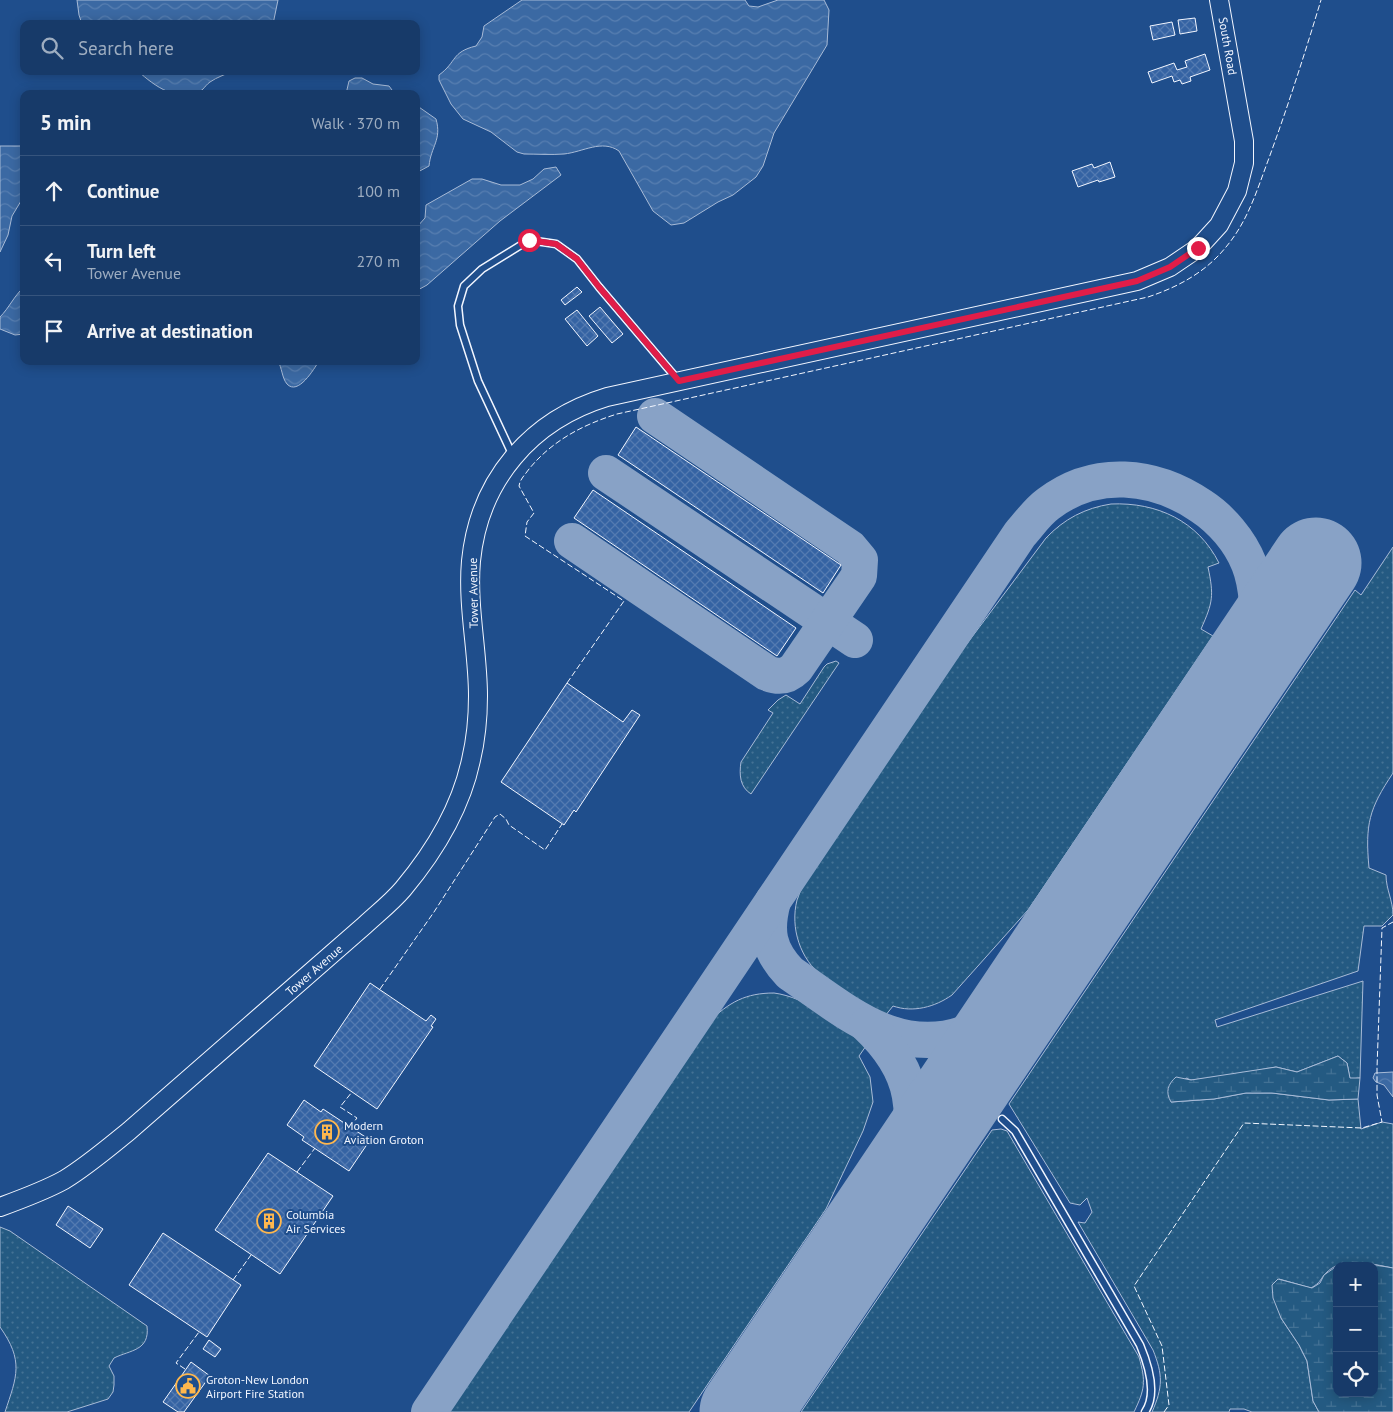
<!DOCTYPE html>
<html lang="en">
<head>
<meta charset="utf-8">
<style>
  :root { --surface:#173a69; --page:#244571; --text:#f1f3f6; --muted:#9eadc0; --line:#36547d }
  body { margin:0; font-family:"PT Sans",sans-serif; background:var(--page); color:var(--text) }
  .controls { position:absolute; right:15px; bottom:15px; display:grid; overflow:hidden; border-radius:10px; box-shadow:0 2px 12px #0003 }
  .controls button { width:45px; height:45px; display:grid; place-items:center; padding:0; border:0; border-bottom:1px solid var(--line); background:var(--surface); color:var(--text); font:25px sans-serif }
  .stop { position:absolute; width:15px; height:15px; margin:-11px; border:4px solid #e11d48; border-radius:50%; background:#fff }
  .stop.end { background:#e11d48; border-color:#fff; box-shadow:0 1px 5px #0008 }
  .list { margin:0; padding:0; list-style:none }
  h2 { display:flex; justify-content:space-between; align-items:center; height:65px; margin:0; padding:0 20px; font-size:21px }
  h2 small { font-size:16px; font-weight:400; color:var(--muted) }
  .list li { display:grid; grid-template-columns:32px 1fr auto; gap:15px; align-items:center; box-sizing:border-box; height:70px; padding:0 20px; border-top:1px solid var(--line) }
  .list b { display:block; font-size:19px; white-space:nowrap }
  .list p { margin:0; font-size:16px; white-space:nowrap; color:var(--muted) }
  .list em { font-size:16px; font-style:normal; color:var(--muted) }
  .icon { flex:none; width:28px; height:28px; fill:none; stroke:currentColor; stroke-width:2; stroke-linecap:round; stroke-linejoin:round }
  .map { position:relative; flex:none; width:1393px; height:1412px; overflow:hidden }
  .search { position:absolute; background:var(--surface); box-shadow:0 2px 12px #0003; left:20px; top:20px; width:400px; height:55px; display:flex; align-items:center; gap:12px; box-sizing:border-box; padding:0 18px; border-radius:10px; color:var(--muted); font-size:19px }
  .panel { position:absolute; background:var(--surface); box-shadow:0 2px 12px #0003; left:20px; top:90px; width:400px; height:275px; border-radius:10px }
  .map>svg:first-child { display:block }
  .grass { fill:url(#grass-dots); stroke:#a8bbd7 }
  .wetland { fill:url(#wetland-marsh); stroke:#a8bbd7 }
  .water { fill:url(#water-waves); stroke:#a8bbd7 }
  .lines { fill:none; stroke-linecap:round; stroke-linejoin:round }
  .taxiway { stroke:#88a2c6; stroke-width:36 }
  .runway { stroke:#88a2c6; stroke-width:91 }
  .building { fill:url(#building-cross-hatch); stroke:#f2f6ff }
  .lane-casing { stroke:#f2f6ff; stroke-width:9 }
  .secondary-casing { stroke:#f2f6ff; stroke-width:20 }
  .lane { stroke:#1f4e8c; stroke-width:6 }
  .secondary { stroke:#1f4e8c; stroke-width:18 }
  .fence { stroke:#f2f6ff; stroke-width:1; stroke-dasharray:6 2.5; stroke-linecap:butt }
  .route { stroke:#e11d48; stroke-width:6 }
  .labels { text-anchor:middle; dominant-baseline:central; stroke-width:4; stroke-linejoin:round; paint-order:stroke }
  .street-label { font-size:12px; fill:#f2f6ff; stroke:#1f4e8c }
  .poi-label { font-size:12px; fill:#f2f6ff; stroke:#1f4e8c; text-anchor:start }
</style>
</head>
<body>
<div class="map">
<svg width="1393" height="1412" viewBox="0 0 1393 1412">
  <defs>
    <pattern id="grass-dots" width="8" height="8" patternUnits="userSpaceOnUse" patternTransform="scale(1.25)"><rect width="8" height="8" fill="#245a82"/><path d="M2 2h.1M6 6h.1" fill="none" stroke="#447295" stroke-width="1.8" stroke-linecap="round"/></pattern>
    <pattern id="wetland-marsh" width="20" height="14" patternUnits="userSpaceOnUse" patternTransform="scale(1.25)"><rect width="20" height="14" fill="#245a82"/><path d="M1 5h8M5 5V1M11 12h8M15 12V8" fill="none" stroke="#447295"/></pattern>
    <pattern id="water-waves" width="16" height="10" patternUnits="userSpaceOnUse" patternTransform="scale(1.25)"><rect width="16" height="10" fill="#3b69a3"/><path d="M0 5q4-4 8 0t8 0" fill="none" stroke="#587fb1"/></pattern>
    <pattern id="building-cross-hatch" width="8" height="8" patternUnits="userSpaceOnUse" patternTransform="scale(1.25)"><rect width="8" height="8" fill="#3563a3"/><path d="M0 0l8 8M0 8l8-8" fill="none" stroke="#537ab1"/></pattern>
  </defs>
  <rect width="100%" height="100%" fill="#1f4e8c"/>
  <g class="grass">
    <path d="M1111,504c46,-2 87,17 108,59l-11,4c6,29 5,35 -7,62l12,7 -185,274 -76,85c-17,12 -39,18 -59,11l-8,10c-12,-6 -24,-14 -36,-22 -9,-5 -18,-11 -26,-17 -23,-18 -33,-49 -26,-77 3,-10 9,-19 14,-28l131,-195 104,-139c18,-19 39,-30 65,-34z"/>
    <path d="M1393,547v226c-24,36 -28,51 -24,95l17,7c0,14 7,26 7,40l-11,11h-18l-6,45 -143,49 2,7 146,-46 -3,97 -10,1 -3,-16 -9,-7 -41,16 -21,-5 -56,10 -29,3 -5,-2 -15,24 43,-3 32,-6h26l57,7 29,-1 3,30 21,-7 11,2v144c-22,-4 -51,-13 -68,6 -6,7 -4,8 -14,14l-32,-9 2,39 18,27 8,16 6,40 6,11h-67l-8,-3h-14l-1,3h-77c11,-25 11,-37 1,-62l-75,-128 7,1 7,-11 -5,-14 -7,7 -10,-2 -61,-99 346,-514 6,5z"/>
    <path d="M836,661l3,2 -88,131c-11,-7 -12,-19 -10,-32l32,-49 -5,-3 10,-10 8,-5 14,9 24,-37 3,-3z"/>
    <path d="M774,993c31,4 71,31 92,53l-7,10 11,21 3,25 -10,29 -37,78 -137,203h-243l263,-390c20,-20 37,-29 65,-29z"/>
    <path d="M1001,1129l6,2 132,226c7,25 6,32 -5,55h-333l191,-282z"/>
    <path d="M0,1227l10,4 137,95c3,25 -17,24 -33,32l-5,8 5,10v9l-1,7 -5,7 -41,13h-62c12,-36 19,-51 -5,-85z"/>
  </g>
  <g class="wetland">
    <path d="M1338,1056l9,7 3,15h10l-2,21 -29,1 -57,-7h-26l-32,6 -43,3c-6,-10 -3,-18 5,-25l15,3 85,-13 21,5z"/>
    <path d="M1342,1263h22l29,5v144h-74l-6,-11 -6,-40 -8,-16 -18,-27 -8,-20 -1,-13 6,-6 34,9 8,-5 4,-8 13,-9v127h37v-127h-37z"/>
  </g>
  <g class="water">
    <path d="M77,0h201l-5,24h-191l-3,-9z"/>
    <path d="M522,0h223l4,6 9,1 20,-7h46l5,10 -2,35 -53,88 -11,33 -7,11 -23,18 -15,7 -34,21 -13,2 -18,-14 -34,-60c-17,-12 -36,1 -55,3 -13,1 -27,0 -40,0l-7,-2 -26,-20 -28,-13 -12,-15 -12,-24v-5c18,-13 12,-23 37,-29l6,-9 2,-11z"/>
    <path d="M138,71h94c-7,4 -15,6 -22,11 -3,2 -5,5 -8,8 -23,14 -48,-4 -64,-19z"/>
    <path d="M355,78h7l11,6 16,2 6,8h-49l3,-13z"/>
    <path d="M416,105l20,14c6,21 -5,27 -7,47l-13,7z"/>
    <path d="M0,146h24v50l-12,20 -4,19 -8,17z"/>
    <path d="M556,167l5,8 -61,46 -73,64 -11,6v-63l9,-10 1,-13 46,-26h10l19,6h19l13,-6 11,-10z"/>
    <path d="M24,287v47l-9,1 -15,-6v-12c9,-9 14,-21 24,-30z"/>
    <path d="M278,361h41c-5,8 -21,35 -32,23 -5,-6 -5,-16 -9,-23z"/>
    <path d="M1393,1072v25l-9,-12 -8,-3 -3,-4 2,-5z"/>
  </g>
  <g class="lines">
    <g class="taxiway">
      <path d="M606,473l249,167"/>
      <path d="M572,541l195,132c12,5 21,3 29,-5l63,-92 1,-16 -10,-12 -195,-132"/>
      <path d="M773,901c-8,30 -5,49 17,72 53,36 105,84 173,61 20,-6 37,-18 55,-28"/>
      <path d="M867,1025c51,48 51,88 36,153"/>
      <path d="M429,1412l591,-878c9,-10 17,-22 28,-30 47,-36 106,-30 153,2 20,13 39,35 48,58 10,25 9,59 9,86"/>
    </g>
    <path class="runway" d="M745,1412l571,-849"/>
  </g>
  <g class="building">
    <path d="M1195,18l2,13 -17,3 -2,-14z"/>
    <path d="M1172,22l3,13 -22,5 -3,-14z"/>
    <path d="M1205,54l5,16 -20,7 1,4 -9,3 -2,-4 -6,2 -2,-6 -20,7 -4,-11 26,-9 3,7 10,-3 -2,-6z"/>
    <path d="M1110,162l5,15 -16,5 -1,-2 -20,7 -6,-16 20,-7 2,4z"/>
    <path d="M577,287l5,5 -17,13 -4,-5z"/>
    <path d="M600,307l23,27 -11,9 -23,-27z"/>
    <path d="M577,310l21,26 -11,10 -22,-27z"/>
    <path d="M636,427l205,138 -18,28 -205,-138z"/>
    <path d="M593,490l203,138 -19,28 -203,-138z"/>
    <path d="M567,683l56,39 9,-12 8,5 -64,97 -2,-2 -10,15 -63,-43z"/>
    <path d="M370,983l56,38 5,-6 5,4 -5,7 2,1 -56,82 -63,-43z"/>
    <path d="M304,1100l17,12 2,-3 47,31 -21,31 -47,-31 2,-3 -17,-12z"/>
    <path d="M268,1153l65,43 -53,78 -65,-44z"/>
    <path d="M68,1206l35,23 -13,19 -34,-23z"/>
    <path d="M163,1233l78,52 -34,52 -78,-52z"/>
    <path d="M209,1340l12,9 -6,8 -12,-8z"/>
    <path d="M191,1362l19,14 -26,36h-6l-15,-10z"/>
  </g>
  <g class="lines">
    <g class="lane-casing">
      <g id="lane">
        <path d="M513,456l-35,-75 -18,-56 -2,-19 6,-20 18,-17 47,-29 27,4 21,15 22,28 79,93"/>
        <path d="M1002,1119l13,12 125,214c8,19 18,48 5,67"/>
      </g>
    </g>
    <g class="secondary-casing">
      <path id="secondary" d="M0,1207c22,-8 44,-16 64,-27 23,-14 44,-32 65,-49l236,-206c13,-12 27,-23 38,-36 31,-37 58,-82 68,-129 5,-21 7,-42 7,-64 0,-45 -11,-90 -7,-135 8,-81 60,-141 136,-164l530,-116 33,-14 28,-19 21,-23 18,-34 7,-28v-22l-25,-141"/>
    </g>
    <use href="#lane" class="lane"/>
    <use href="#secondary" class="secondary"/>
    <g class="fence">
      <path d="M567,683l57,-82 -99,-65 2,-14 7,-9 -15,-27c1,-7 6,-11 10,-17 23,-28 53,-44 88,-55l531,-117c30,-10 58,-25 78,-50 22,-26 31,-57 43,-89 19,-52 36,-105 52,-158"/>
      <path d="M380,989l54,-77 61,-95 5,-3 6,5 3,6 36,25 17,-26"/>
      <path d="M350,1127l7,-9 -17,-11 12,-15"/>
      <path d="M297,1172l18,-24"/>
      <path d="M233,1280l18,-25"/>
      <path d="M185,1369l-9,-6 23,-31"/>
      <path d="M1164,1412l5,-7 -7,-59 -28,-60 110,-163 118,5 20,-6 -5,-27v-27l5,-140 11,-6"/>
    </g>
  </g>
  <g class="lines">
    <path class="route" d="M529,240l27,4 21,15 22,28 80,94 458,-100 33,-14 28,-19"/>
  </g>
  <defs>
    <g id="building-ring" transform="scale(1.25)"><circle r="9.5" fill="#1f4e8c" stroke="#ffb74d" stroke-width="1.5"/><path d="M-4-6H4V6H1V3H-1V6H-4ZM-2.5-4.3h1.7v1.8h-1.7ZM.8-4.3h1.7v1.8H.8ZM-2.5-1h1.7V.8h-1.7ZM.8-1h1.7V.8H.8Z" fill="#ffb74d"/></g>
    <g id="civic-ring" transform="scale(1.25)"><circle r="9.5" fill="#1f4e8c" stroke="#ffb74d" stroke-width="1.5"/><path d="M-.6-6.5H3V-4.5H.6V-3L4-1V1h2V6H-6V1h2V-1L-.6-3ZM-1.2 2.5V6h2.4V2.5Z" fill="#ffb74d"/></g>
  </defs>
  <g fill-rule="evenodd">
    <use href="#building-ring" x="327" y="1132"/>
    <use href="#building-ring" x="269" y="1221"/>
    <use href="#civic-ring" x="188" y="1386"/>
  </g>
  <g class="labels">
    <g class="street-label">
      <text transform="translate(1228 46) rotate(80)">South Road</text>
      <text transform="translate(473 593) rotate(-91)">Tower Avenue</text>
      <text transform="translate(314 970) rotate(-41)">Tower Avenue</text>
    </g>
    <g class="poi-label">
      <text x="344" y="1125">Modern<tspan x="344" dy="14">Aviation Groton</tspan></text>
      <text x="286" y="1214">Columbia<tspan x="286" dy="14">Air Services</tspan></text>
      <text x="206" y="1379">Groton-New London<tspan x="206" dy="14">Airport Fire Station</tspan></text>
    </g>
  </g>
</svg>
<div class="controls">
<button>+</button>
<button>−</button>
<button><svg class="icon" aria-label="locate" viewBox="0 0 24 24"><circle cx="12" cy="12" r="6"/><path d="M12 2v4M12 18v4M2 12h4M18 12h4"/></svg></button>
</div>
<div class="stop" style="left:529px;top:240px"></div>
<div class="stop end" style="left:1198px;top:248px"></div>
<div class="search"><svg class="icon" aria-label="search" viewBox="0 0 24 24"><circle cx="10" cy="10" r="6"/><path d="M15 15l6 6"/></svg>Search here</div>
<section class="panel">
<h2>5 min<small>Walk · 370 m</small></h2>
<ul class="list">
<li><svg class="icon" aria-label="ahead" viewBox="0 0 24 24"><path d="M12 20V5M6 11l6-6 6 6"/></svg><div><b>Continue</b></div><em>100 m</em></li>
<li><svg class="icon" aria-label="left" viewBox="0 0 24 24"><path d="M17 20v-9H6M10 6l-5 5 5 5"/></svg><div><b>Turn left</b><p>Tower Avenue</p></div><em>270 m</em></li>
<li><svg class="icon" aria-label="arrive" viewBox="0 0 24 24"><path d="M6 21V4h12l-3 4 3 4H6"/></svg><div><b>Arrive at destination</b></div></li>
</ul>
</section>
</div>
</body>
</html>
